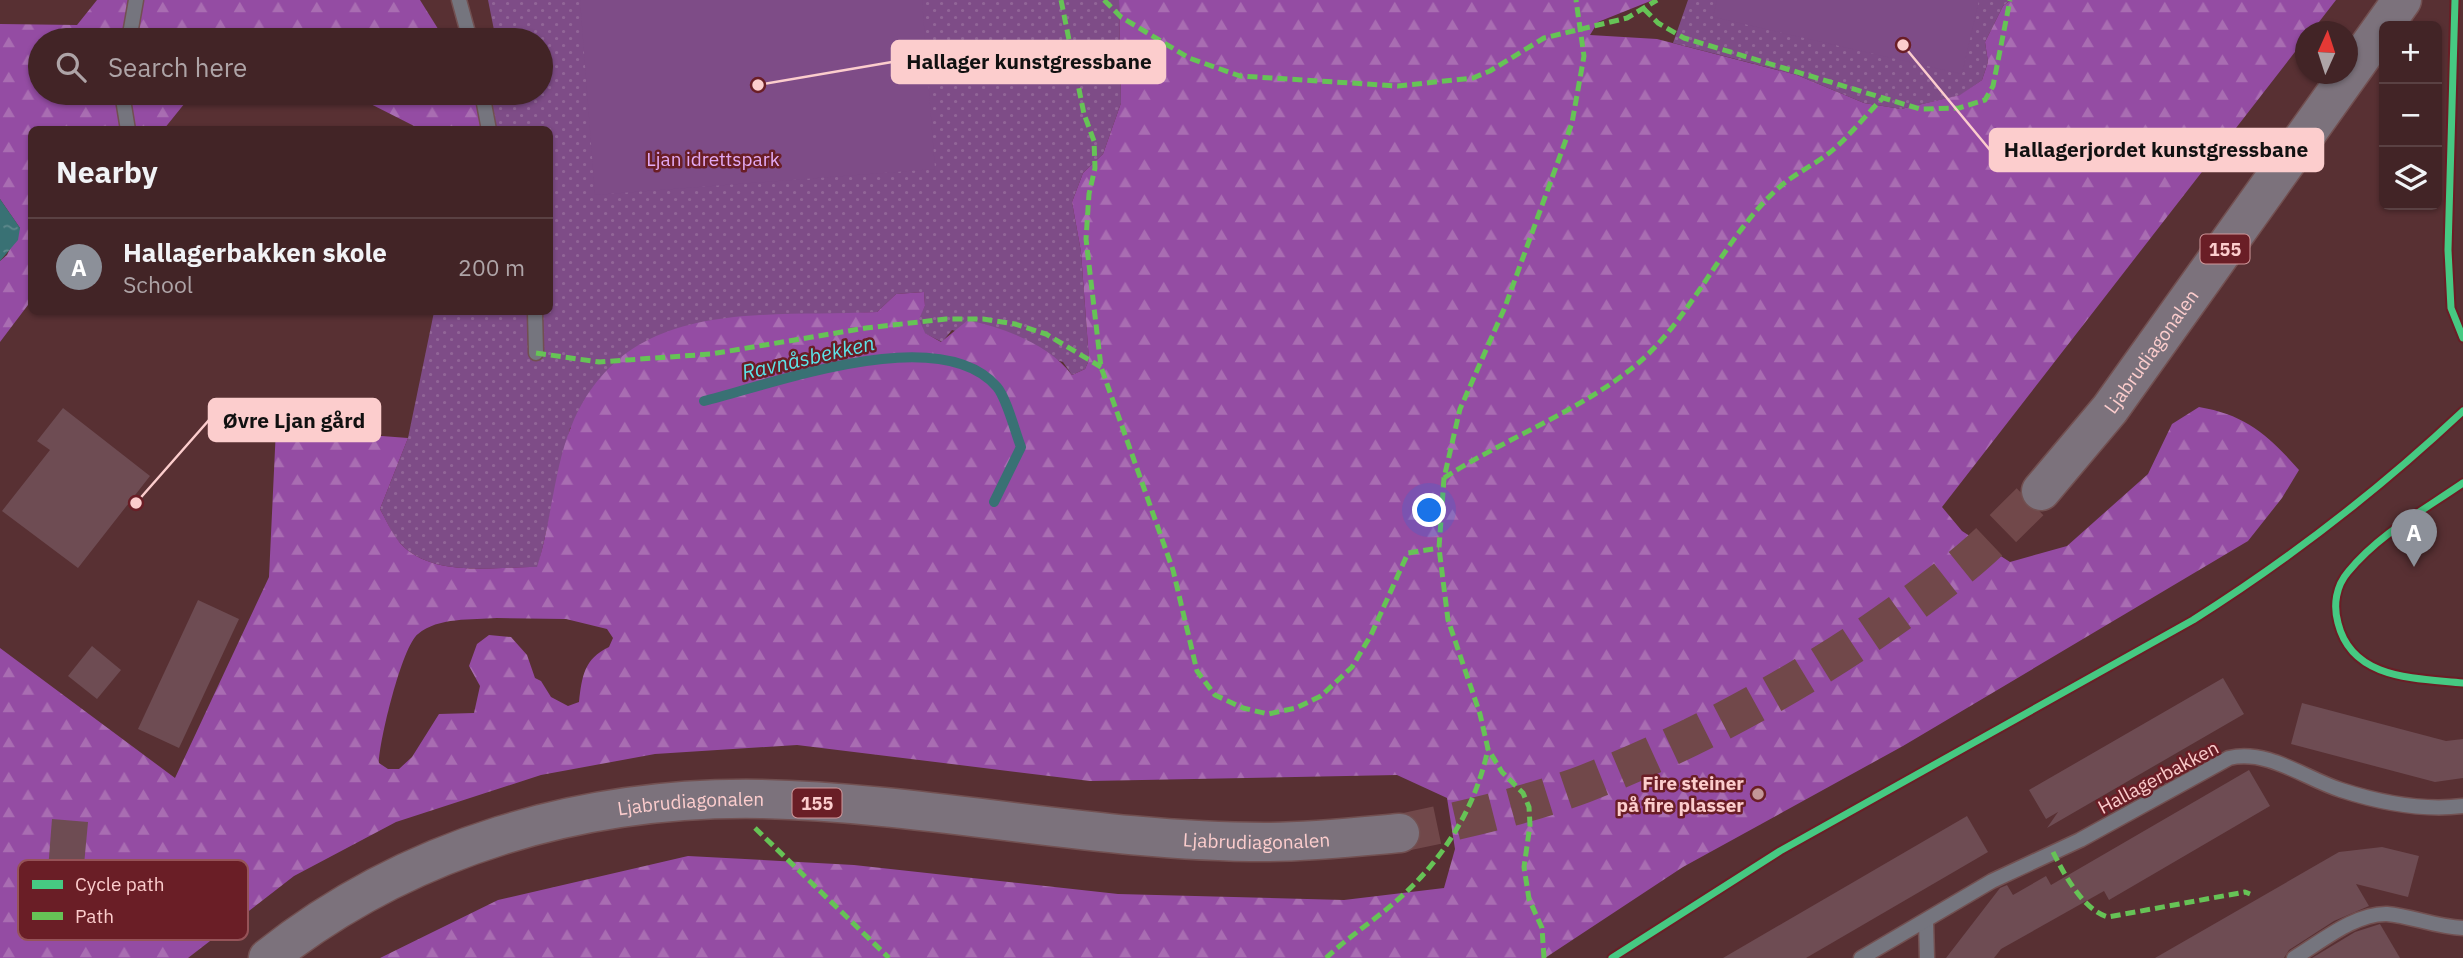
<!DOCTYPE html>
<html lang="en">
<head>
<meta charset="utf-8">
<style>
  :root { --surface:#422426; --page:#4c3032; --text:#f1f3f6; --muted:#aea4a7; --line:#5a4143; --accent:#8c9099 }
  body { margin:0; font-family:"IBM Plex Sans",sans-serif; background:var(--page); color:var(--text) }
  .controls { position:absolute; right:21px; top:21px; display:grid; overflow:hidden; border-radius:10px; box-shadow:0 2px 5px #0004 }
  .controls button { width:63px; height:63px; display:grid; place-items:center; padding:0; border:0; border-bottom:2px solid var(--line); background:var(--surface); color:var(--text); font:35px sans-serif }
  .compass { position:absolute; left:2295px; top:21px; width:63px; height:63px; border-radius:50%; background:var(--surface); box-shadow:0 2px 5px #0004; rotate:3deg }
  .you { position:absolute; left:1430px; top:511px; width:24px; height:24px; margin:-18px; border:5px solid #fff; border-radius:50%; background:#1a73e8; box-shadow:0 0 0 10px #1a73e833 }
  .badge { display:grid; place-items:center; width:46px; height:46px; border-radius:50%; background:var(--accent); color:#fff; font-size:23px; font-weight:700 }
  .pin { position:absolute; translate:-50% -58px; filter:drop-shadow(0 2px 4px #0008) }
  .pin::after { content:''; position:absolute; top:37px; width:24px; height:21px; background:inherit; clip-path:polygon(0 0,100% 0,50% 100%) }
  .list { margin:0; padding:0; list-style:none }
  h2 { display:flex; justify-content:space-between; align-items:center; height:91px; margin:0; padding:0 28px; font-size:30px }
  h2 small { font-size:23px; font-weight:400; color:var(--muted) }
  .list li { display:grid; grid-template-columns:46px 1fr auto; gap:21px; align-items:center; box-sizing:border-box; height:98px; padding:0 28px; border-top:2px solid var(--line) }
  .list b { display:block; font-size:26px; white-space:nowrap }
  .list p { margin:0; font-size:23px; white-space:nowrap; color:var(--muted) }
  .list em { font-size:23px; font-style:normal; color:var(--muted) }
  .icon { flex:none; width:38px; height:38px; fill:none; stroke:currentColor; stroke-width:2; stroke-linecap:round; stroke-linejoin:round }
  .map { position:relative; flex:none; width:2463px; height:958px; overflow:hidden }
  .search { position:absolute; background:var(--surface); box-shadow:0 2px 5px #0004; left:28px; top:28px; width:525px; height:77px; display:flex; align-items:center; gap:18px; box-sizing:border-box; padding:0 24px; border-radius:38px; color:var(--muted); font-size:26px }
  .panel { position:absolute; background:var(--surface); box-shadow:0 2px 5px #0004; left:28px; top:126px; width:525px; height:189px; border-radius:10px }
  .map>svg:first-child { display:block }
  .green { fill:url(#green-dots) }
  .forest { fill:url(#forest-firs); fill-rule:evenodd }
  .pitch { fill:#7e4c87 }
  .water { fill:url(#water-ripples) }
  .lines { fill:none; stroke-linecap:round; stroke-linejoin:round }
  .stream { stroke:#397174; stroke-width:10 }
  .building { fill:#6e4c53 }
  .primary-tunnel { stroke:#71484a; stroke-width:38; stroke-dasharray:38 19; stroke-linecap:butt }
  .lane-casing { stroke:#725051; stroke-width:17 }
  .primary-casing { stroke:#725051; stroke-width:41 }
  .lane { stroke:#75757e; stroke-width:14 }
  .primary { stroke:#7c727c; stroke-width:38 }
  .quiet { stroke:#66c356; stroke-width:5; stroke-dasharray:10 5; stroke-linecap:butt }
  .cycleway-casing { stroke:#6a1e26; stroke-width:11 }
  .cycleway { stroke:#46c982; stroke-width:7 }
  .poi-dot { fill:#c39697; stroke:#6a1e26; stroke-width:2.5 }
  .labels { text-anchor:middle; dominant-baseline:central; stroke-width:5; stroke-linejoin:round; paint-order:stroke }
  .shield { fill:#6a1e26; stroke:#d0989b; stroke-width:2 }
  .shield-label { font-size:18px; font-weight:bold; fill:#fccdcd }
  .park-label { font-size:19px; fill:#e3aaf4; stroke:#6a1e26 }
  .street-label { font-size:19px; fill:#fccdcd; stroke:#6a1e26 }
  .poi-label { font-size:19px; font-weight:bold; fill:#fccdcd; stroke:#6a1e26; text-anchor:end }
  .water-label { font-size:21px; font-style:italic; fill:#5ce5e9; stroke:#6a1e26 }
  .key { fill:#6a1e26; stroke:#965358; stroke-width:2 }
  .key-label { font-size:19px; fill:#fccdcd }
  .leader { fill:none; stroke:#fccdcd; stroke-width:2.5 }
  .callout-dot { fill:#fccdcd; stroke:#6a1e26; stroke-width:2.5 }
  .callout { fill:#fccdcd; stroke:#fccdcd; stroke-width:2.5 }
  .callout-label { font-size:21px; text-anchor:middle; font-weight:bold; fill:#111 }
</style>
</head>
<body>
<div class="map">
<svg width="2463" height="958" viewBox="0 0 2463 958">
  <defs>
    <pattern id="green-dots" width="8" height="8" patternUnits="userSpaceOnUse" patternTransform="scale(1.75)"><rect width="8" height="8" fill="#7e4c87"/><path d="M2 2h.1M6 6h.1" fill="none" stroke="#916597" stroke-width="1.8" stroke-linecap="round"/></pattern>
    <pattern id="forest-firs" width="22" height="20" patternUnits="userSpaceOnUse" patternTransform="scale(1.75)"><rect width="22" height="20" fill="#944ca3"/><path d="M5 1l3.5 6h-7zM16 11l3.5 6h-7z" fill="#a96db2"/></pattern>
    <pattern id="water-ripples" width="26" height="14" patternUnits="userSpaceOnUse" patternTransform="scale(1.75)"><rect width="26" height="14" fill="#397174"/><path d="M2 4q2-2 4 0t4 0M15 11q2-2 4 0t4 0" fill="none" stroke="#608a8d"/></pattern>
  </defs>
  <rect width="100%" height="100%" fill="#583033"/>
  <g class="green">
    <path d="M488,0h631l2,103 -18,51 -20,19 -11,29 9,50 8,108 -4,9 -13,6 -9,-13 -111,-32 -10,12 -18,-9 -6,-14 7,-13 -1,-14 -28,2 -19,18 -54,3 -253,113 -32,139c-43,0 -107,11 -138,-24 -8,-9 -14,-23 -20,-34l28,-71 26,-126h116v-182l-60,-1 4,-36h47v-53h-45z"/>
    <path d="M1688,0h323l-8,6 -18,36 3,20 -6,18 -21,15 -60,14 -37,-6 -67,-28 -124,-32z"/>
  </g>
  <g class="forest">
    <path d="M97,0h323l25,40h-197l-11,-5 -4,5h-193v53h153l-29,36 -132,1 -1,171 -31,41v-81l7,-6 13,-27 -20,-29v-175l77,1z"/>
    <path d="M1119,0h534l-55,22 -8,13 67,4 140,36 67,28 37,6 59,-14 22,-15 6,-18 -3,-20 18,-36 8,-6h325l-24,31 -6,1 -1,7 -363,468 20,24 48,31 57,-16 81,-72 24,-50 27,-17c47,8 69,28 100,63l-17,28 -34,43 -345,205 -220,121 -138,91h-1165l118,-58 190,-44 166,9 264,29 226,6 100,-12 11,-39 -8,-51 -50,-23 -307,6 -293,-36 -142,9 -114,21 -145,47 -102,54 -106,82h-188v-310l175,130 94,-201 7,-149 132,10 -28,71c6,11 12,24 20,34 31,35 95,24 137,24 14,-43 17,-99 34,-140 54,-132 189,-109 306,-115l19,-18 28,-2 1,14 -6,13 6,14 16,9 27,-22c36,8 81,24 104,55l13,-6 4,-9 -8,-108 -9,-50 11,-29 20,-19 18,-51zM497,618l69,1 41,10 6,9 -4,9c-25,12 -27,29 -30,55l-11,4 -17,-9 -10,-16 -6,-3 -8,-23 -16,-18 -22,-2 -12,9 -8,22 11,20 -6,27 -35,1 -27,43 -13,12h-11l-9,-6c0,-21 23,-117 39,-129 20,-17 54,-14 79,-16z"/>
    <path d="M349,93h125l8,36h-62z"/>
  </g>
  <g class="pitch">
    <path d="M580,0h342l13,169 -340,26z"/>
    <path d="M1717,0h262l-17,74 -249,-57z"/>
  </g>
  <path class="water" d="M0,199l20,29 -2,12 -18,21z"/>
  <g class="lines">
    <path class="stream" d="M704,401c72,-18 236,-80 293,-14 10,12 18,45 24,60l-27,55"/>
  </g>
  <g class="building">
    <path d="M63,408l87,68 -72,92 -76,-57 48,-61 -13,-9z"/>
    <path d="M198,600l41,19 -60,129 -41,-19z"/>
    <path d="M92,646l29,24 -24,29 -29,-23z"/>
    <path d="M2223,678l21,36 -197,114 11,-16 -12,7 -17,-29z"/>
    <path d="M2302,703l144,38 17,-2v39l-28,4 -144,-38z"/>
    <path d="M2249,770l21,36 -161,94 -5,-9 -103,58 -7,9h-48l54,-70 7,-3 6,10 33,-19 5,9z"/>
    <path d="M1967,816l21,36 -182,106h-83z"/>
    <path d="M52,819l36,3 -6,64 -35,-3z"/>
    <path d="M2382,847l37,9 -11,41 -52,-13 13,22 -35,15 -45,29 -5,8h-129l184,-106z"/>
    <path d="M2380,924l20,34h-88l43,-26z"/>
  </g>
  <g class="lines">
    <path class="primary-tunnel" d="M1400,833c63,-13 125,-27 184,-49 136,-53 267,-129 380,-220 27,-22 52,-49 77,-73"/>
    <g class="lane-casing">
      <g id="lane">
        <path d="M459,0l11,40"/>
        <path d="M129,40l7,-40"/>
        <path d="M122,93l6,37"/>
        <path d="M482,93l7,37"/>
        <path d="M535,312l1,41"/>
        <path d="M1926,922l1,36"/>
        <path d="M1861,958l131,-77 88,-41 149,-82c39,-9 75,20 112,32 40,13 80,21 122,16"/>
        <path d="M2294,958c27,-16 61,-45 93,-44 25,2 48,13 76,14"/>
      </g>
    </g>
    <g class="primary-casing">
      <g id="primary">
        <path id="s1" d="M2041,491l69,-82 292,-409"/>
        <path id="s2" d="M268,958c140,-111 315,-162 493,-159 169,4 336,43 504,43 45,0 91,-5 135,-9"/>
      </g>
    </g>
    <use href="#lane" class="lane"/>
    <use href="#primary" class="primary"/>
    <g class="quiet">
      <path d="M1061,0l23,114 10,27 1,27 -6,26 -3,45 15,128 72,203 24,101 18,24 28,13 25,6 28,-6 25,-12 31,-29 19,-32 37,-82 31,-5"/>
      <path d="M1104,0l17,17 68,41 51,18 158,10 75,-8 17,-7 54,-33 83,-20 30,-18"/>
      <path d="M1644,9l14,14 26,15 236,71 39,-1 26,-8 8,-14 17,-86"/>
      <path d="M536,353l63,9 112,-8 155,-26 80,-9h37l32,5 31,10 55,33"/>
      <path d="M1444,478c60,-39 138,-68 192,-113 57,-48 84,-121 138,-173 18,-18 42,-27 60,-43 17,-15 32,-34 48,-50"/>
      <path d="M755,828l134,130"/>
      <path d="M2053,852c11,22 30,58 55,65l137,-25 5,2"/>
      <path d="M1326,958c21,-20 46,-36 68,-55 47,-40 81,-93 94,-154"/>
      <path d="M1544,958l-2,-30 -13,-29 -5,-32 6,-42 -1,-18 -6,-14 -21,-21 -14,-23 -8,-35 -32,-94 -9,-72 5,-70 16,-69 45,-102 67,-184 12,-67 -8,-56"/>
    </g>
    <g class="cycleway-casing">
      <g id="cycleway">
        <path d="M2455,0l-7,250 3,58 12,30"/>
        <path d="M2463,483c-39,27 -84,51 -115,89 -12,14 -15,33 -10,51 14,57 77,55 125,60"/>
        <path d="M1612,958l168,-107 413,-231c98,-62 186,-130 270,-209"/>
      </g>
    </g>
    <use href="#cycleway" class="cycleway"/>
  </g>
  <circle class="poi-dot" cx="1758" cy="794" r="7"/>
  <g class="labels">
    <g class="shield">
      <rect x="2200.5" y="234.5" width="49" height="29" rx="5"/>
      <rect x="792.5" y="788.5" width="49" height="29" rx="5"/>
    </g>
    <g class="shield-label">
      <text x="2225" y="249">155</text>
      <text x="817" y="803">155</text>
    </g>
    <g class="park-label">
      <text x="713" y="159">Ljan idrettspark</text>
    </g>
    <g class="street-label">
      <text stroke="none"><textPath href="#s1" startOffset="178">Ljabrudiagonalen</textPath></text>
      <text transform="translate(2158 777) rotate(-28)">Hallagerbakken</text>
      <text stroke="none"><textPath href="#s2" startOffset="458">Ljabrudiagonalen</textPath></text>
      <text stroke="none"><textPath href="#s2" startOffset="1026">Ljabrudiagonalen</textPath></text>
    </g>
    <g class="poi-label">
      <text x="1744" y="783">Fire steiner<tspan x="1744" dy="22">på fire plasser</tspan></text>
    </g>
    <g class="water-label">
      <text transform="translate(808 357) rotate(-13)">Ravnåsbekken</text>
    </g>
  </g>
  <rect x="18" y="860" width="230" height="80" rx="10" class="key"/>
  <rect x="32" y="880" width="31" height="9" fill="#46c982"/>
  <rect x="32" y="912" width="31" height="8" fill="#66c356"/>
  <g class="key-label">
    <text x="75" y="891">Cycle path</text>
    <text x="75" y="923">Path</text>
  </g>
  <path class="leader" d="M758 85L892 62M1903 45L1990 150M136 503L209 420"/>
  <g class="callout-dot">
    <circle cx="758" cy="85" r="7"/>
    <circle cx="1903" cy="45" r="7"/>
    <circle cx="136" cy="503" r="7"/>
  </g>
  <g class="callout">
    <rect x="892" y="41" width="273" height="42" rx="7"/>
    <rect x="1990" y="129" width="333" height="42" rx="7"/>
    <rect x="209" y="399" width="171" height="42" rx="7"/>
  </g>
  <g class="callout-label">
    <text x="1029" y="69">Hallager kunstgressbane</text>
    <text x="2156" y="157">Hallagerjordet kunstgressbane</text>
    <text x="294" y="428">Øvre Ljan gård</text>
  </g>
</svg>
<div class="controls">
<button>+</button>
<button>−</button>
<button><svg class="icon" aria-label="layers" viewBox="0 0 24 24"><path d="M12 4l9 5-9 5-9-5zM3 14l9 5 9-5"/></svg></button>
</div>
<svg class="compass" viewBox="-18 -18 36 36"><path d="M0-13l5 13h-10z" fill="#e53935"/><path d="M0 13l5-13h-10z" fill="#aea4a7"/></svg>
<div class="you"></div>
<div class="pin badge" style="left:2414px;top:567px">A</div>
<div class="search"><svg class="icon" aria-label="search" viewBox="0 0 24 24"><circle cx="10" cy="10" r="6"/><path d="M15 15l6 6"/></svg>Search here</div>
<section class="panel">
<h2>Nearby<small></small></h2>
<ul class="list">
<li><span class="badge">A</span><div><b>Hallagerbakken skole</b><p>School</p></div><em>200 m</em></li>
</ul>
</section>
</div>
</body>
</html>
